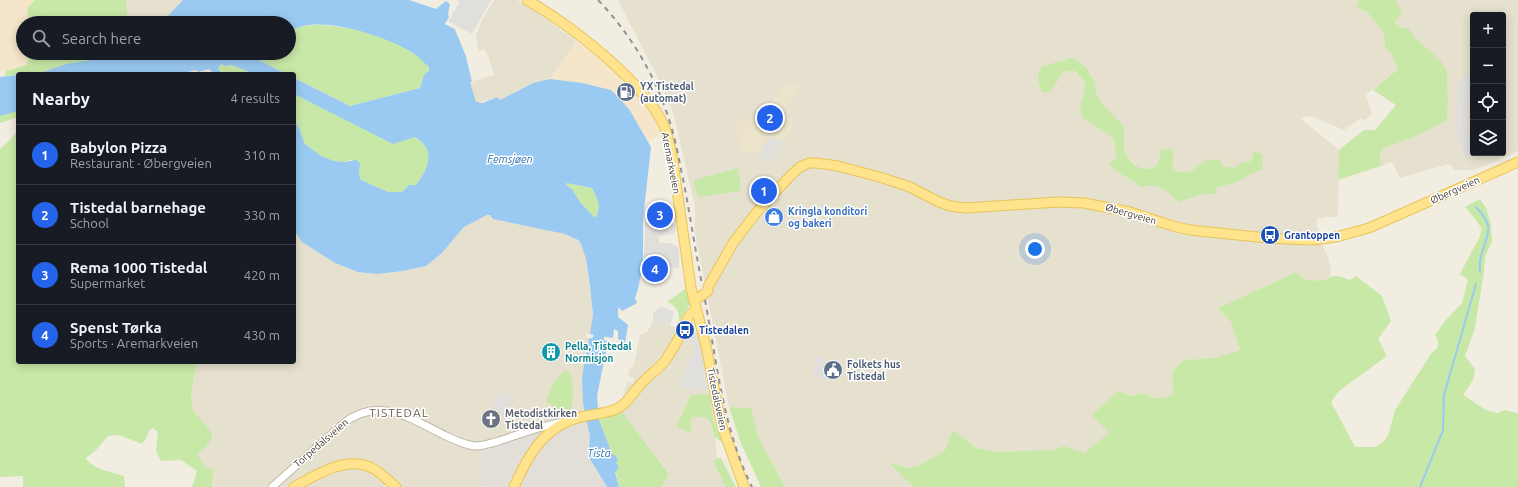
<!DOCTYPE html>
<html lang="en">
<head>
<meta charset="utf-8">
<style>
  :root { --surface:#171b24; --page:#242831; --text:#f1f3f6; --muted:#9ea1a6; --line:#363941; --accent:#2563eb }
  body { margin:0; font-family:Ubuntu,sans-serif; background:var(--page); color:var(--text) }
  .controls { position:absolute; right:12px; top:12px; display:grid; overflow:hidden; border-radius:4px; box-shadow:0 2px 10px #0003 }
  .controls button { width:36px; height:36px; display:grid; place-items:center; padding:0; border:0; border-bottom:1px solid var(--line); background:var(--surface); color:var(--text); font:20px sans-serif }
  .you { position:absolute; left:1035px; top:249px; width:14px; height:14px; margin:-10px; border:3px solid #fff; border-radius:50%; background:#1a73e8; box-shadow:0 0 0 6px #1a73e833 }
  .badge { display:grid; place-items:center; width:26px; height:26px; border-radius:50%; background:var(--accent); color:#fff; font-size:13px; font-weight:700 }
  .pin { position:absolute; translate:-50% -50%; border:2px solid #fff; box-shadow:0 1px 4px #0006 }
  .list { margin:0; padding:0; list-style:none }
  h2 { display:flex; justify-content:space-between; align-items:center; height:52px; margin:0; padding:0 16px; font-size:17px }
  h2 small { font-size:13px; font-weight:400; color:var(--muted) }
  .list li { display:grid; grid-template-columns:26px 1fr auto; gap:12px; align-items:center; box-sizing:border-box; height:60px; padding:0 16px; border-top:1px solid var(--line) }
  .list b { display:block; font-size:15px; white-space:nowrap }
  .list p { margin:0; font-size:13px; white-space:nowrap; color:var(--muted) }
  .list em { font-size:13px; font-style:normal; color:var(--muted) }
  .icon { flex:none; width:22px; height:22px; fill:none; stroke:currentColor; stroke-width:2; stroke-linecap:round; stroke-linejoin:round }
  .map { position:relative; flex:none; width:1518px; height:487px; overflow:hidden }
  .search { position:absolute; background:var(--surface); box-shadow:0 2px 10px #0003; left:16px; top:16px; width:280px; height:44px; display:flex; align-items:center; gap:10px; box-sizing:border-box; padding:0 14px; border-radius:22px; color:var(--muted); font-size:15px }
  .panel { position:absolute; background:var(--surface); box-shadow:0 2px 10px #0003; left:16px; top:72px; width:280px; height:292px; border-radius:4px }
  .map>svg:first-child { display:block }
  .residential { fill:#e6e0cf; fill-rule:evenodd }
  .commercial { fill:#f5e5ca }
  .industrial { fill:#e3ded7 }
  .education { fill:#ece4ca }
  .green { fill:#c8e8a8 }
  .parking { fill:#e1dfdb }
  .water { fill:#9acaf2; fill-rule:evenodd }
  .pier { fill:#f2ede1 }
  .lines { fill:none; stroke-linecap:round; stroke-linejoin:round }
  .stream { stroke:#9acaf2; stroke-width:2 }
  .river { stroke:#9acaf2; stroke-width:11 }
  .minor-casing { stroke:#c0b8a7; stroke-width:9 }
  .major-casing { stroke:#e7c459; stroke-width:11 }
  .minor { stroke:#fff; stroke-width:7 }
  .major { stroke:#ffe48d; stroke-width:9 }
  .rail { stroke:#929292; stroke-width:2; stroke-dasharray:5 5; stroke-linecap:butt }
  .labels { text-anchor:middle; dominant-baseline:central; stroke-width:3; stroke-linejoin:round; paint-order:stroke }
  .service-label { font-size:10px; font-weight:bold; fill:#4e5e75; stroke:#fff; text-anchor:start }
  .street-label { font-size:10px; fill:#433d32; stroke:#fff }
  .shop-label { font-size:10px; font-weight:bold; fill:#366cbe; stroke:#fff; text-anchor:start }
  .transit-label { font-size:10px; font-weight:bold; fill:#164399; stroke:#fff; text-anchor:start }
  .culture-label { font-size:10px; font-weight:bold; fill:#0d838f; stroke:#fff; text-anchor:start }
  .worship-label { font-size:10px; font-weight:bold; fill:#5b616d; stroke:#fff; text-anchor:start }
  .water-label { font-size:11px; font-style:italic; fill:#2971b1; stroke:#fff }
  .quarter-label { font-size:12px; letter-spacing:1px; fill:#665c49; stroke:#fff }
</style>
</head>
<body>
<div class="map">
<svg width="1518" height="487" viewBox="0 0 1518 487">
  <rect width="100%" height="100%" fill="#f2ede1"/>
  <g class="residential">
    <path d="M126,0h57l-22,23h-33z"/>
    <path d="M494,0h23l20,12 39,29 -26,38 -17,4 -33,17 -3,-3 -19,6 -2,-1 -6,-20 24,-7 -6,-19 -4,-7 -6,3 -2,-17 5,-13z"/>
    <path d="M618,0h741l-3,7 12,6 16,20 1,15 6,5 7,16 -32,26 6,19 -7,6 -6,-1 -15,11 -33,-14 -11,2 39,32 -1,67h-12l-9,2v8l8,25 3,4 3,15 -1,5 -4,4 -13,1 -13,-4 -5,-5 -77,36 13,14 9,28 -25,8 -32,2 -11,12 1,23 -16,4 -14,-6 -12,3 -22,37 -25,20 -20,-7 -11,4 -55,2 -22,-4 -16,-11 -15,13 -25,15 -13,3 -18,-6 19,20 7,5h-130l-26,-49 -8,-30 -22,-1 -34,-174v-26l-22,-95 -16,-36zM1065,59l18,5 3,3 9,16 1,9 5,10 24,29 -2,10 4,15 9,10 11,4 8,-3 3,-3 3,-15 13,7 -2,12 4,3 11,1 7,-3 11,-9 14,-1 4,7 11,2 7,-5 10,-2 3,-9 8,17 -12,5 -10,7 -23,7 -2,6h-11l-13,3 -8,4 -17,-11 -13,-5 -7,3 -18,-9 -18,-16 7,-5 -4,-20 -24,-16 -8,-22 5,-11v-5l-12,-13h-10l-21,-5 12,-3z"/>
    <path d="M1395,0h123v151l-35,16 -11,3h-18l-2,-4 -4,-2 -48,14 -8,-16 -11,4 -1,-10 4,-8 33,-12 30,-17 1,-21 -1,-27 -30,-31 -8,-11 -9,-2 -5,-6zM1473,15h30v138h-30z"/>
    <path d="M487,215h3l3,4 72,15 8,2 8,8 5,15 7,57 -3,18h-4v3l3,1 -1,9 -4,17 -2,15 3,32 -73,23 -28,7 -3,11 -3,34 11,1h-88l-10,-7 -8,7h-171l2,-18 -8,-1 -8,-13 13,-15 2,-3 -1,-4 -19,-23 -2,-17 6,-31h97v-132l8,12 33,21 23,9 19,2 26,-3 23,-5 16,-13 22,-26z"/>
    <path d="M653,321l45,12 12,61 -19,1 -15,32 15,5v-15h13l5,3 6,17 2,21 -3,4 11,25h-64l8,-14 -47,-61v-12l5,-18 6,2 1,-6 -6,-2 2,-8 4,-3 6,-30 7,-3z"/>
  </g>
  <g class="commercial">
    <path d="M0,0h35l-8,8 1,15h-5v30h8l-5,12 -26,7z"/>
    <path d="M576,41l45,36 19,21 13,17 9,19 -14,8 -4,-9 -33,-43 -29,-7 -32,-4z"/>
  </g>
  <path class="industrial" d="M585,411l5,25 -2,8 4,20 15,23h-118l-11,-1 3,-34 3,-11 28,-7z"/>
  <path class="education" d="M791,82l8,6 -17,25 11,7 -4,12 -6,9 -14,-4 -10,17 -18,-3 -6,-28 20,-6 10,-12 3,2 15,-21 4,2z"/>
  <g class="green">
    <path d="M35,0h91l2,23h-100l-1,-15z"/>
    <path d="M1359,0h36l7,13 -7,9 5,5 9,2 8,11 23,20 7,11 1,27 -1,22 -30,16 -33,12 -4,8 1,10 -43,14 1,-30 25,-20h11l21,-25 -23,-15 25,-21 -7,-16 -6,-5 -1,-15 -16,-20 -12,-6z"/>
    <path d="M323,25c13,1 26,3 39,6 17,4 64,22 67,40l-6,6 -3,11 -70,18 -56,-28v-4h-8l-33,-17 -4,-4h40v-20c10,-8 22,-8 34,-8z"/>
    <path d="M31,53h77l-6,4 -18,5 -20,3 -27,9h-19v1l-14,1 2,-5 20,-6z"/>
    <path d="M1073,58l13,9 9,16 1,9 5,10 23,25c1,5 -1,10 0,16 0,11 6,21 17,25 7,2 12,1 17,-4l3,-15h10l3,7 -2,12 4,3 11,1 7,-3 11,-9 14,-1 4,7 11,2 7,-5 10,-2 3,-10 9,4 -1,15 -12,4 -10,7 -23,7 -1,6c-18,-1 -23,4 -38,8 -7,-7 -13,-15 -24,-16 -4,-1 -9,2 -13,1l-27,-18 -5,-6 8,-5 -4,-20 -31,-21 -2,-10 6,-23 -11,-13h-11l-14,21h-8c-5,-11 -6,-16 1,-26 10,-2 20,-7 30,-8z"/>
    <path d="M221,64l4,2 7,-1 22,9h-31l-5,-5z"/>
    <path d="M294,94l99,49 22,-6c22,14 13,31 1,48h-7l-7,7h-14l-27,-12 -2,-6 1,-11 -10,-3 -5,2 -11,-1 -13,-5 -16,-12 -6,-16 -5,-8z"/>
    <path d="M18,111v6l-18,6v-7z"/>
    <path d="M18,129v233h179l-6,31 2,17 19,23c2,9 -9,14 -14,22l8,13 8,1 -2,18h-20l5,-16 -16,-11 -20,1 -5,-10 2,-19 -5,-4 -4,2 -2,7 -5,7 -23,-9 -11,1 -12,14 -10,8c4,10 28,15 38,18l1,11h-102v-11l-23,1v-328l11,-10z"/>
    <path d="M738,168l3,23 -43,6 -5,-15 2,-2z"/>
    <path d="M566,183l26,5c5,12 10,16 4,29h-2l-14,-15 -8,-13 -6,-4z"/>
    <path d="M1480,199l6,9 5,16 1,17 -7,16 -1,14 -9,57 -10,28 10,13 -2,11 -10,15 23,15 11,3 7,-3 14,3v74h-603l-7,-5 -20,-20 19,6 13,-3 25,-15 8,-20 23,18 22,4 55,-2 11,-4 20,7 25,-20 -17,-18 26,-24 13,5 12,-3 14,6 16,-4 -1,-23 11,-12 32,-2 25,-8 -9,-28 -13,-14 78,-36c8,10 18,9 30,8 7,-8 15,-3 24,0l6,-4 26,20 9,25 -13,18 9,17 -48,35 -8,11 24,45h21l8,-6 4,-5 7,-26 36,-56 7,-7v-7l-3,-5 10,-14 17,-18 6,-23 -8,-6 20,-38 2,-7 -7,-10 -10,-12z"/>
    <path d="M685,289l3,5 2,10 -11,18c0,-10 -1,-16 -12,-20z"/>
    <path d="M563,371h5c7,10 6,30 2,42l-15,5 -2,-12 -7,-4 6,-16z"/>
    <path d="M710,394l4,28 9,21 -8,-6 -6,-17 -5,-3h-13v16l-15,-6 15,-32z"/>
    <path d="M729,407l22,1 8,30 26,49h-24l-21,-46z"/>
    <path d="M622,412l47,62 -8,13h-42l-7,-33 -13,-34z"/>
    <path d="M717,458h4l15,29h-11l-11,-25z"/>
  </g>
  <g class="parking">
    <path d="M457,0h34l-19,34 -24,-13 12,-19z"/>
    <path d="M1471,75l2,26 -3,1 -3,3 -2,28 8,1v19h10l-7,3 -5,-3 -8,4 -5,-17 -2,-18 2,-40 5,-6z"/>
    <path d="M769,137l14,4 -15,22 -9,-9z"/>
    <path d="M645,222l31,2v6l-3,4 -14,2v7h11l8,4 1,2v20l-35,-9z"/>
    <path d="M661,306l13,6 -4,13 -17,-4v-8z"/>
    <path d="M690,331l9,4 4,29 5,24 -20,1 -10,-3 17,-39 -4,-3 1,-3 -5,-4z"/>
    <path d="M816,356l10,3 -2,8 4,1 -3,13 -13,-4z"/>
    <path d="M500,392l12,6 -7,18 -14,-6z"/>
  </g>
  <g class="water">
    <path d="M183,0h226l27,9 10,-8 4,3 -2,10 1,3 -4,7 10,5 11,27 6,25 -2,1 6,20 7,1 14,-6 3,3 33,-17 17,-4 32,4 29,7 18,19 22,38 -8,72v46l-5,24 -3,9 2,5 -15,8 -4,-4v10l10,8 -3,18 -7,-4v-8l-4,-2 -1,9 -23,-4 3,-19 -3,-29 -4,-27 -5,-15 -3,-4 -13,-6 -72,-15 -3,-4h-3l-23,12 -22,26 -16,13 -23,5 -26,3 -19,-2 -23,-9 -33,-21 -8,-12v-110l5,8 6,16 16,12 13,5 11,1 11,-2 4,3 -1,11 2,6 27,12h14l7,-7h7c12,-17 21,-34 -1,-48l-22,7 -99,-50v-16l56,28 70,-18c3,-7 2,-14 9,-17v-3c-5,-6 -10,-11 -16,-15 -25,-16 -99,-42 -124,-20v-10h-128zM566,183l26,5c5,12 10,16 4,29h-2l-14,-15 -8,-13 -6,-4z"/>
    <path d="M108,53h141l4,4 33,17h-32l-22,-9 -7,1 -4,-2 -3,5 5,5h-9l-5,-5 -11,3 -2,-2 -17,4h-144c10,-2 18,-6 28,-9 15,-4 31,-3 45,-12z"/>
    <path d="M18,75v36l-18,5v-39z"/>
    <path d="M589,338l19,3 -11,55 2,24 13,34 4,2 2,4 -2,2 3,6 -4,4 4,15h-12l-19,-31 2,-20 -7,-33 -1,-24 2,-15 4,-17z"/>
  </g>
  <path class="pier" d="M447,21l10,8 11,27 5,24h-1l-6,-24 -11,-27 -10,-5z"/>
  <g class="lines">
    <g class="stream">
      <path d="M1476,207c20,21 11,26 5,49 -2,5 -1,11 -1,16"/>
      <path d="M1420,487l23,-57 1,-35 32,-111"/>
    </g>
    <path class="river" d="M594,354l5,-18"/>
    <g class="minor-casing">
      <path id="minor" d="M272,487l72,-64c35,-28 69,-3 102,13 9,4 19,9 29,10 8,0 16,-3 24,-5 22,-7 43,-16 65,-19"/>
    </g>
    <g class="major-casing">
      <g id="major">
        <path d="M527,0c42,24 118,82 137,126 5,12 7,24 9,36l18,126 15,58 15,77 23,64"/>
        <path d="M693,299l7,-2 8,-6v-4l25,-44 23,-30 35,-38 9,-8 9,-4h8l21,3 45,12 27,9 27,14 13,5 16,2 92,-6 26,1 46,9 43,14 17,4 77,8 46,2 23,-3 33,-9 149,-66"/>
        <path d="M294,487c22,-12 53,-32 78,-19 9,4 16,13 24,19"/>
        <path d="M514,487c15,-34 32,-64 72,-71 13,-3 29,-3 39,-13 6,-6 10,-13 16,-19 7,-8 17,-15 24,-23 6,-9 12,-19 17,-29 4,-9 5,-17 14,-22"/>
      </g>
    </g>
    <use href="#minor" class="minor"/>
    <use href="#major" class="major"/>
    <g class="rail">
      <path d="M598,0c29,30 53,68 67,108 9,23 13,47 18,71 7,35 12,70 19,105"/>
      <path d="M705,300c12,63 18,129 47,187"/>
    </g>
  </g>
  <defs>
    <g id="fuel-disc" transform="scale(1)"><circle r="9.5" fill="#5c6f8a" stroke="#fff"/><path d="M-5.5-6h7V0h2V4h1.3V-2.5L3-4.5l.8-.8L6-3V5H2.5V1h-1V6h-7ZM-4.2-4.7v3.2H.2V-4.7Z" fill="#fff"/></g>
    <g id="shop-disc" transform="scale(1)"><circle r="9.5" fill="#3f7fe0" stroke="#fff"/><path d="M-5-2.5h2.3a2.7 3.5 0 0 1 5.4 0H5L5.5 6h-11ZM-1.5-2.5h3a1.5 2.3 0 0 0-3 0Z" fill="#fff"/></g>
    <g id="bus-disc" transform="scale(1)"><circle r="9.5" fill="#1a4fb4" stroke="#fff"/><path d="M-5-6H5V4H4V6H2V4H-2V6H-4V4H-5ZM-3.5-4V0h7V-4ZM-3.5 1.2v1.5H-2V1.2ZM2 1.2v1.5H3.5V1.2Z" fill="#fff"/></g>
    <g id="building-disc" transform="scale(1)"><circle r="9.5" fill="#0f9aa8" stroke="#fff"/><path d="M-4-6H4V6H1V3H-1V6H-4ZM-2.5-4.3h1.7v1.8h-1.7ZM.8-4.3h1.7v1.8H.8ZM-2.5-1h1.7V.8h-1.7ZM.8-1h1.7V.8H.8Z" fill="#fff"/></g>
    <g id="civic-disc" transform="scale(1)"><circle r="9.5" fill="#5c6f8a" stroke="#fff"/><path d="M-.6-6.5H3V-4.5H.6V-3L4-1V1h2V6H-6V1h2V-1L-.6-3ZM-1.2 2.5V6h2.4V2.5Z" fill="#fff"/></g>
    <g id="church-disc" transform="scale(1)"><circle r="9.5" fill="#6b7280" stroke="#fff"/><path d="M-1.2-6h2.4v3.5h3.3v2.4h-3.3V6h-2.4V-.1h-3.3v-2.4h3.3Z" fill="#fff"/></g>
  </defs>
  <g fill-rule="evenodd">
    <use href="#fuel-disc" x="626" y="92"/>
    <use href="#shop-disc" x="774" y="217"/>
    <use href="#bus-disc" x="1270" y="235"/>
    <use href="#bus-disc" x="685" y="330"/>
    <use href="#building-disc" x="551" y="352"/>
    <use href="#civic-disc" x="833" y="370"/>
    <use href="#church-disc" x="491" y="419"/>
  </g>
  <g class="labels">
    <g class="service-label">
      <text x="640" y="86">YX Tistedal<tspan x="640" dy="12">(automat)</tspan></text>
      <text x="847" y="364">Folkets hus<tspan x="847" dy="12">Tistedal</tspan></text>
    </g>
    <g class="street-label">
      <text transform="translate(671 163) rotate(79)">Aremarkveien</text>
      <text transform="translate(1455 190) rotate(-24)">Øbergveien</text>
      <text transform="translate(1131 214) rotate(16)">Øbergveien</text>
      <text transform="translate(717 399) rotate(78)">Tistedalsveien</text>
      <text transform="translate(321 443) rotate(-41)">Torpedalsveien</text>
    </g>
    <g class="shop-label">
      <text x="788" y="211">Kringla konditori<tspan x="788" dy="12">og bakeri</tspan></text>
    </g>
    <g class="transit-label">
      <text x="1284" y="235">Grantoppen</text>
      <text x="699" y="330">Tistedalen</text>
    </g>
    <g class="culture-label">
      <text x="565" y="346">Pella, Tistedal<tspan x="565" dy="12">Normisjon</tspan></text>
    </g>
    <g class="worship-label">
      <text x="505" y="413">Metodistkirken<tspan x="505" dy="12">Tistedal</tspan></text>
    </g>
    <g class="water-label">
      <text x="510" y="159">Femsjøen</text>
      <text x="599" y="453">Tista</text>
    </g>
    <g class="quarter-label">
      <text x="399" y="412">TISTEDAL</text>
    </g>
  </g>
</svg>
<div class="controls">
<button>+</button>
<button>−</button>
<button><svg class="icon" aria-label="locate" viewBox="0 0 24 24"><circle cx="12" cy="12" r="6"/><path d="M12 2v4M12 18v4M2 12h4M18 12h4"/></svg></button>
<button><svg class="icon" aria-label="layers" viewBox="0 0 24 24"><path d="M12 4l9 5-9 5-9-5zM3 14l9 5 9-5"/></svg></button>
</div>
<div class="you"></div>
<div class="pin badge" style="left:764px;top:191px">1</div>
<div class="pin badge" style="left:770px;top:118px">2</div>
<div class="pin badge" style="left:660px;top:215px">3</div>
<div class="pin badge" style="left:655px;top:269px">4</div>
<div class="search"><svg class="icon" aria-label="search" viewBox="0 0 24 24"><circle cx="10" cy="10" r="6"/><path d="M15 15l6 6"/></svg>Search here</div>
<section class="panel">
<h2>Nearby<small>4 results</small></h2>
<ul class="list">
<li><span class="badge">1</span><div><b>Babylon Pizza</b><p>Restaurant · Øbergveien</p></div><em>310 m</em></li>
<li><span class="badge">2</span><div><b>Tistedal barnehage</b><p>School</p></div><em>330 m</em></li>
<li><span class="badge">3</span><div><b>Rema 1000 Tistedal</b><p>Supermarket</p></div><em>420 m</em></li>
<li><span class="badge">4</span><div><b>Spenst Tørka</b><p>Sports · Aremarkveien</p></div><em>430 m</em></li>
</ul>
</section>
</div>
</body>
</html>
